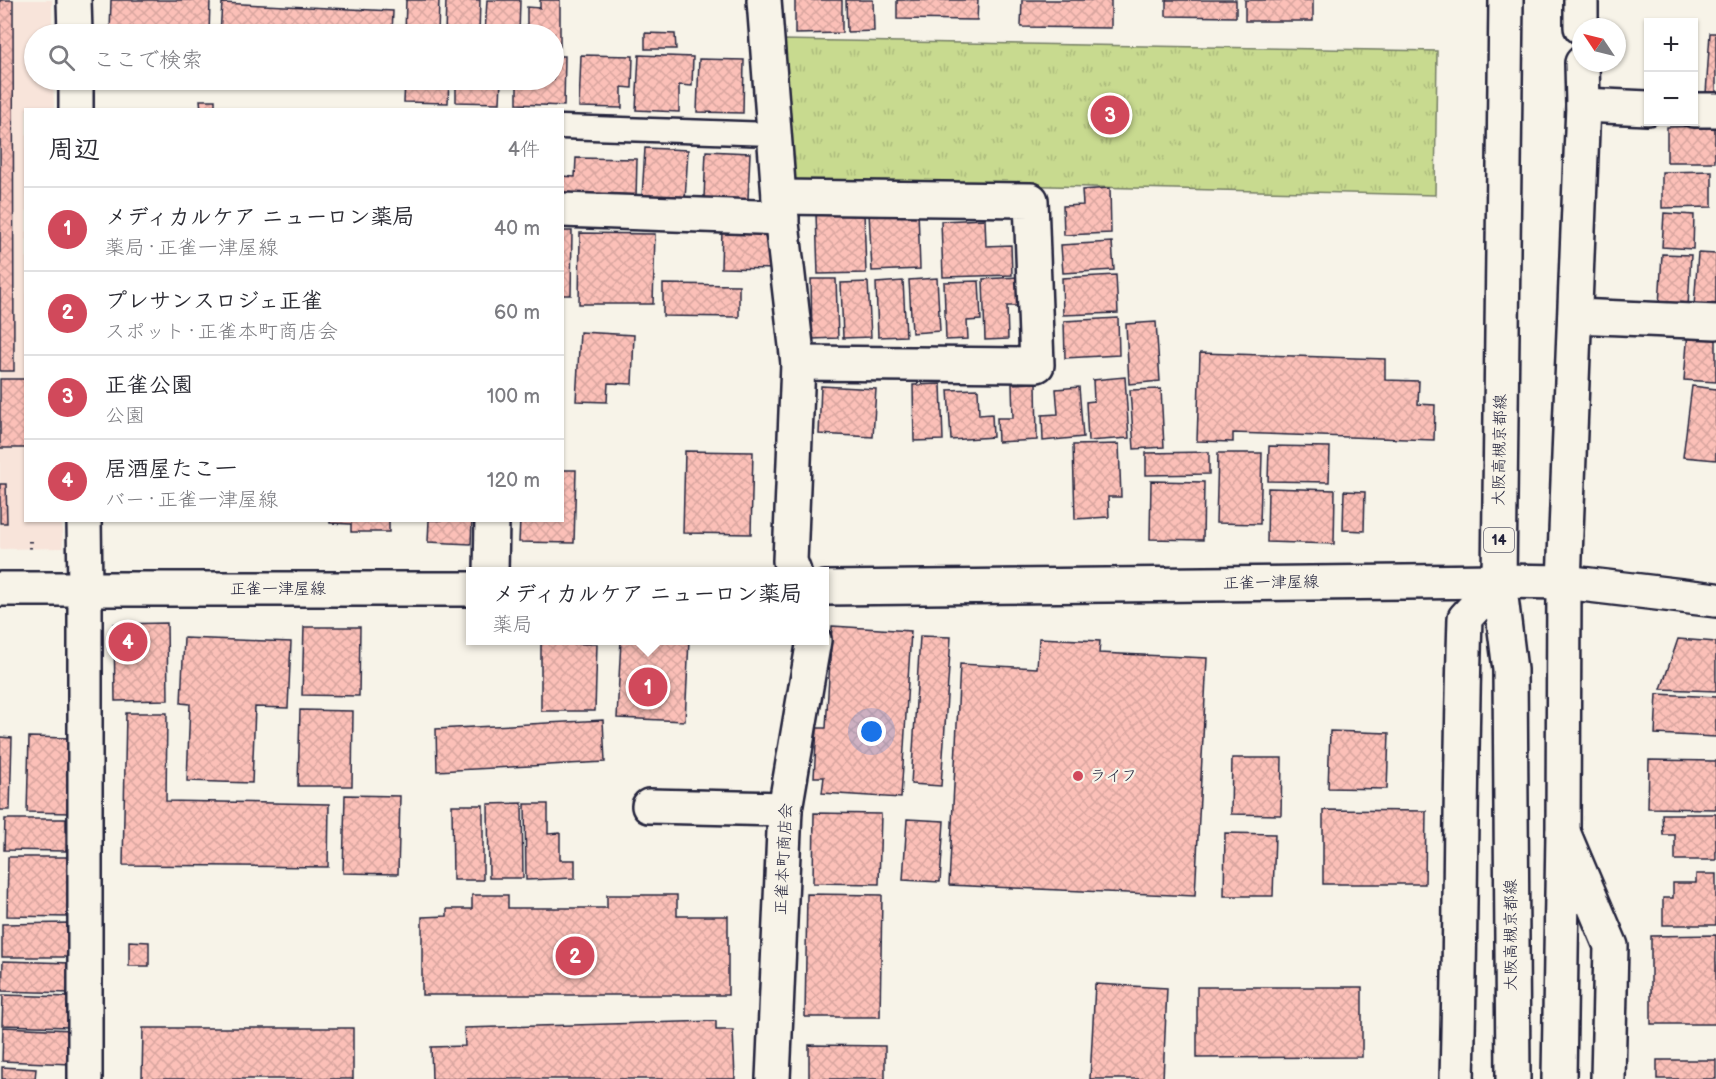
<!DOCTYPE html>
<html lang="ja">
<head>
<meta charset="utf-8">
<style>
  :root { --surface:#fff; --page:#f7f7f7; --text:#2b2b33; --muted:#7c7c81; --line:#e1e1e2; --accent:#d1495b }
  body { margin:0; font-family:"Balsamiq Sans","Klee One",sans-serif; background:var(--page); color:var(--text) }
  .controls { position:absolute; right:18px; top:18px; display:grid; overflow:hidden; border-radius:0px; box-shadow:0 2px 4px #0004 }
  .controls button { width:54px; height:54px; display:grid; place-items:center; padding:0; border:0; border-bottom:2px solid var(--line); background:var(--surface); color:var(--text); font:30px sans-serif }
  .compass { position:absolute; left:1572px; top:18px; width:54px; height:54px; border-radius:50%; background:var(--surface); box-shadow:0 2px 4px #0004; rotate:305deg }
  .you { position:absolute; left:872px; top:732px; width:21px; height:21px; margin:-15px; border:4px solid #fff; border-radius:50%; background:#1a73e8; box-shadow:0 0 0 9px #1a73e833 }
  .badge { display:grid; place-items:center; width:39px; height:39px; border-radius:50%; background:var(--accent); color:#fff; font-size:20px; font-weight:700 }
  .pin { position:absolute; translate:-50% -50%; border:3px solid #fff; box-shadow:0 2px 6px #0006 }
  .popup { position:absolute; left:466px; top:567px; width:363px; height:78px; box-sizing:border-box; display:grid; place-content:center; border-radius:0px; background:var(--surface); filter:drop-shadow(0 2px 4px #0005); font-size:20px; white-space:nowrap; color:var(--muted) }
  .popup b { font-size:22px; color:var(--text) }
  .popup::after { content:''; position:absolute; left:50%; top:100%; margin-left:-12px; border:12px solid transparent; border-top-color:var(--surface) }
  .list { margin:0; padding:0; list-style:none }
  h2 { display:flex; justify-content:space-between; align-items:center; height:78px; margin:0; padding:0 24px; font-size:26px }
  h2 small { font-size:20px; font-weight:400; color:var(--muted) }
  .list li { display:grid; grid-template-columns:39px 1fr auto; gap:18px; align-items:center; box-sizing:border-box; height:84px; padding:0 24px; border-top:2px solid var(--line) }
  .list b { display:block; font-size:22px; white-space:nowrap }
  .list p { margin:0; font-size:20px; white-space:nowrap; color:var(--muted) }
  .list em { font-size:20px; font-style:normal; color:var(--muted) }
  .icon { flex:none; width:33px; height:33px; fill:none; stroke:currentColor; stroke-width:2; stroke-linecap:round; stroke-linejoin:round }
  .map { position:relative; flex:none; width:1716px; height:1079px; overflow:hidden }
  .search { position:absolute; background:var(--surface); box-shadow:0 2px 4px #0004; left:24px; top:24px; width:540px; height:66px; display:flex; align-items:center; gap:15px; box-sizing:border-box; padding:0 21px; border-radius:33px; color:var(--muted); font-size:22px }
  .panel { position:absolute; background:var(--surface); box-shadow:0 2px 4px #0004; left:24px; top:108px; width:540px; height:414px; border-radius:0px }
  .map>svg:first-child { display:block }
  .built { fill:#f8e4da }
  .grass { fill:url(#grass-tufts); stroke:#757e65; stroke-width:1.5 }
  .building { fill:url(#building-cross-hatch); stroke:#22223b; stroke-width:1.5 }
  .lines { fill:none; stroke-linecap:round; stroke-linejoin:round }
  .service-casing { stroke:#22223b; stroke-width:27 }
  .minor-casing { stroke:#22223b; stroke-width:38 }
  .tertiary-casing { stroke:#22223b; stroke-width:38 }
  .secondary-casing { stroke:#22223b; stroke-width:38 }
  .primary-casing { stroke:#22223b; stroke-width:38 }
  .path { stroke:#22223b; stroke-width:4; stroke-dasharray:1.5 4.5; stroke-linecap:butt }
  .service { stroke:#f7f3e8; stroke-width:22 }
  .minor { stroke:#f7f3e8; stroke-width:33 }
  .tertiary { stroke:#f7f3e8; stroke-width:33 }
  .secondary { stroke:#f7f3e8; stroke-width:33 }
  .primary { stroke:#f7f3e8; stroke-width:33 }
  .poi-dot { fill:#d1495b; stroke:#f7f3e8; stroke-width:2 }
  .labels { text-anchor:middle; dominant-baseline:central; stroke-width:4.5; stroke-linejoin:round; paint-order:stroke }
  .shield { fill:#f7f3e8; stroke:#62616f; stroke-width:1.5 }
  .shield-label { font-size:15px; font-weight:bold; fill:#22223b }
  .street-label { font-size:16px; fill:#22223b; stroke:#f7f3e8 }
  .poi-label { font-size:16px; fill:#22223b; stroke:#f7f3e8; text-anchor:start }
</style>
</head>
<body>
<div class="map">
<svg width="1716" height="1079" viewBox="0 0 1716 1079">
  <defs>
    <pattern id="grass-tufts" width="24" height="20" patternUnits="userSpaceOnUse" patternTransform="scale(1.5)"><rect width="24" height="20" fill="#c8da8f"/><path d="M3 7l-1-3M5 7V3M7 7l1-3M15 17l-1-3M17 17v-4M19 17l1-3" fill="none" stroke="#acbb7c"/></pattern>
    <pattern id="building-cross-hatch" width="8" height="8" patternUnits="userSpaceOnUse" patternTransform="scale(1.5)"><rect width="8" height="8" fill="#fcc0b8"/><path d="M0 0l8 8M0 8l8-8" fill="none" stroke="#d8a59f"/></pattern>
  </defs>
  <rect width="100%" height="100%" fill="#f7f3e8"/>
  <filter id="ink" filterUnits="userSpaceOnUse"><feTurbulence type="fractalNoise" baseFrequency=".0167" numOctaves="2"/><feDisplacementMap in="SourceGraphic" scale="12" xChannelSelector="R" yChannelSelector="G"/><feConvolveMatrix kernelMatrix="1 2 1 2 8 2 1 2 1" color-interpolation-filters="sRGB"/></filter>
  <g filter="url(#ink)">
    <path class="built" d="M0,0h52v34h-18v46h19l1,29 -28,1v410l36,1 1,27 -63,1z"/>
    <path class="grass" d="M780,40l657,11 -2,144 -646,-15z"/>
    <g class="building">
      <path d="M0,0h13l1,371h-14z"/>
      <path d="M111,0h99l-1,34 -99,-1z"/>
      <path d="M406,0h33l-1,34h-33z"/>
      <path d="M446,0h34l-1,34h-34z"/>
      <path d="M487,0h33l-1,34h-34z"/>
      <path d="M540,0h20v47h-6v-13h-27v-27l13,1z"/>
      <path d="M795,0h47v33l-47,1z"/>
      <path d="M846,0h27l1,31 -27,1z"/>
      <path d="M897,0h81l-1,20 -80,-1z"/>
      <path d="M1022,0h89v28l-90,-1z"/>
      <path d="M1166,0h70v17l-70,-1z"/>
      <rect x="1245" y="0" width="68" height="21"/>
      <path d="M222,3l171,8 -1,23h-172z"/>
      <path d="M645,33l30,1 1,15h-31z"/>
      <path d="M1710,33h6v61h-10z"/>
      <path d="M581,55l52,1 -1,32 -10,-1v21l-43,-1z"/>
      <path d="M639,55l54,2 -1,29 -13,-1v27l-43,-2z"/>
      <path d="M554,56h11l-1,50 -47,-2v-24h37z"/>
      <path d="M699,59l45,1 -1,53 -46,-1z"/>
      <path d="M405,80h44l-1,23 -44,-1z"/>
      <path d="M456,80h53l-8,1 -1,22 -44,-1z"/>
      <path d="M200,100h15v10h-14z"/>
      <path d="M1715,126v36h-48v-35z"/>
      <path d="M645,148l43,2 -3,50 -43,-3z"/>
      <path d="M706,151l44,2 -2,46 -44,-1z"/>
      <path d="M576,158l61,1 -1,39 -74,-2v-20l13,1z"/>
      <path d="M1712,171v36l-50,1v-36z"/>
      <path d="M1110,188l1,45 -47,2 -1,-29 20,-1 -1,-15z"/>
      <path d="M918,210l2,59 -48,2 -3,-59z"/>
      <path d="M864,212l2,61 -48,1 -2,-60z"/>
      <path d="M1664,213l30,2 -1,34 -31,-2z"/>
      <path d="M985,219l1,27 25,-1 1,30 -69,2 -2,-56z"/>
      <path d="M722,229h54v40l-55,-1z"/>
      <path d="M562,231h10l-1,64h-9z"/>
      <path d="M580,233l75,1 -2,70h-74z"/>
      <path d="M1112,242l2,28 -51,3 -2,-28z"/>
      <path d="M1698,253l18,1v54l-22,-2z"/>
      <path d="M1662,254l29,1 -3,52 -29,-1z"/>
      <path d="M1116,275l2,38 -55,2 -1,-37z"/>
      <path d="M1019,277l2,29h-14l1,33 -23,1 -2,-61z"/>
      <path d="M937,278l3,53 -28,2 -3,-53z"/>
      <path d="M811,279h25l2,59 -26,1z"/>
      <path d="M903,281l3,55 -28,1 -2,-54z"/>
      <path d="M979,281l2,39 -14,1 1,18 -22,1 -2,-58z"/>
      <path d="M868,282l3,55 -28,1 -2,-55z"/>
      <path d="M663,284l76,1v32l-76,-1z"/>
      <path d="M1118,318l1,37 -54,3 -1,-37z"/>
      <path d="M1156,322l4,59 -31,3 -3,-60z"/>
      <path d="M1688,331l28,2v49l-32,-2z"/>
      <path d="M580,332l54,3 -2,49 -24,-1 -1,19 -31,-1z"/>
      <path d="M1200,353l185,6v21l34,1 -1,23 17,1 -1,35 -201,-7v9l-36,-1z"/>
      <path d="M1125,377l4,61 -41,3 -2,-39 8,-1 -1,-21z"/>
      <rect x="0" y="379" width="26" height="69"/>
      <path d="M1036,383l1,57 -39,2 -1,-24h16l-1,-34z"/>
      <path d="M941,384l2,56 -29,1 -1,-56z"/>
      <path d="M821,386l55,3 -3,48 -54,-3z"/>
      <path d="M1692,386l24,3v71l-33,-3z"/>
      <path d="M1079,387l4,50 -40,4 -1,-26 16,-1 -2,-25z"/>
      <path d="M978,389l1,26 13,-1 1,23 -42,3 -3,-50z"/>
      <path d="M1161,389l3,58 -30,2 -4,-59z"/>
      <path d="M1119,444l2,53h-13l1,20 -34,2 -2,-74z"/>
      <path d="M1269,446l61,1 -1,35 -61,-1z"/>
      <path d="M685,451l68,1 -2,82 -68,-1z"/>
      <path d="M1209,452v22l-63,1v-22z"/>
      <path d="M1218,453h44l-2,71 -44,-1z"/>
      <path d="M562,470h14l-2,73 -55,-1 1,-22h42z"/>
      <path d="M1151,481l53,1 -1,58 -53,-1z"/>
      <path d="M0,484h6l1,39h-7z"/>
      <path d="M1268,488l67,2 -1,54 -67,-2z"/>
      <path d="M1344,491l21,1 -1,39 -21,-1z"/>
      <path d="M330,520h59v12h-38v-8l-21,-1z"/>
      <path d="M429,520h43l-1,24 -43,-2z"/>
      <path d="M167,623l1,77 -53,1 -1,-77z"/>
      <path d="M832,626l79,5 -10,167 -79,-5 2,-16h-10l3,-49h9z"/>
      <path d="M304,627h56l-1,69 -57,-1z"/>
      <path d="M920,636l31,1 -10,149 -30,-2z"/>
      <path d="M184,638l107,4 -3,66 -33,-1 -3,76 -65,-2 3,-77 -9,-1z"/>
      <path d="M1039,638l61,3 -1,12 108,5 -12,238 -246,-11 11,-221 77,4z"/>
      <path d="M1678,639l38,3v49l-55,-2z"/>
      <path d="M621,640h68l-4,81 -68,-3z"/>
      <path d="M541,643l56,1 -2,67h-54z"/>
      <path d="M1657,694l59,3v40l-61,-3z"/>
      <path d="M300,710l53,1 -1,75h-54z"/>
      <path d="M126,713h41l-1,88 163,3 -1,63 -205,-2z"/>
      <path d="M603,720l2,42 -168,9 -1,-42z"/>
      <path d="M1330,731l59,2 -2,56 -59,-1z"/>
      <path d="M0,737l12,1 -2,72h-10z"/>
      <path d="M29,737l42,1 -2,75 -42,-1z"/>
      <path d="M1232,758h50l-1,57 -50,-1z"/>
      <path d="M1649,760l67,1v48l-68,-1z"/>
      <path d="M345,795l55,1 -2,78 -55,-1z"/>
      <path d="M522,803l1,75h-34l-1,-74z"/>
      <path d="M525,804h23v30l12,-1v27h15v18l-49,2z"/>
      <path d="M452,805h31v75h-30z"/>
      <path d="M1323,810l103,1 -1,73h-102z"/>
      <path d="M814,813l67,1 -2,70 -66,-1z"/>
      <path d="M1662,814h54v46h-41v-25h-12z"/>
      <path d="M5,819h61v32l-62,-1z"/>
      <path d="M907,819l37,2 -4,61 -37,-2z"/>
      <path d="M1225,833l50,1 -2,62h-49z"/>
      <path d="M8,857h63l-1,60 -63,-1z"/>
      <path d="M1696,874h20v51h-53v-27h10v-15h23z"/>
      <path d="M807,894l75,1 -2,122h-75z"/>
      <path d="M472,895h36v13h99v-13h70v21h51v79h-306v-78l25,-1v-7h25z"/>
      <path d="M71,923l1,34h-70v-33z"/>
      <path d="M1716,935v89h-65v-88z"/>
      <path d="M129,941l20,1v24h-20z"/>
      <path d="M3,961l68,2v30l-69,-2z"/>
      <path d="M1095,984l72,4 -4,91h-73z"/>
      <path d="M1197,987h165v70l-165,1z"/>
      <path d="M3,995l67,2 -1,30 -67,-2z"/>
      <path d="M716,1021v9h17l2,49h-303l-1,-32 34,-1 -1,-18z"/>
      <path d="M3,1027l69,3 -2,34 -68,-3z"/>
      <path d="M143,1028h210v51h-211z"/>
      <path d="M809,1045l76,1v33h-76z"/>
      <rect x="1657" y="1060" width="59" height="19"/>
      <path d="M2,1067l34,2 -1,10h-33z"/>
    </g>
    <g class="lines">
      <g class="service-casing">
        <path id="service" d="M562,127l212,7"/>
      </g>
      <g class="minor-casing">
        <g id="minor">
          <path d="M764,0l15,197 19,166 -8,198 4,11"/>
          <path d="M1583,105l65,3"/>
          <path d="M1694,110h22"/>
          <path d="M779,197l252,3 6,165 -239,-2"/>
          <path d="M562,210l220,8"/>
          <path d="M1575,316l141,6"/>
          <path d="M491,572l1,-52"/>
          <path d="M649,806l136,3"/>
          <path d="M1563,832l48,114 -3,133"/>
          <path d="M85,1079v-491"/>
          <path d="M773,1079l12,-270 29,-169"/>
          <path d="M1457,1079c4,-154 3,-308 8,-461l34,-37"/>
        </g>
      </g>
      <g class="tertiary-casing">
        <g id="tertiary">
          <path d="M74,0l1,34"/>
          <path d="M76,80v30"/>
          <path d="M84,520l1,68"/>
        </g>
      </g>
      <g class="secondary-casing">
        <g id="secondary">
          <path d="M825,588l674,-7 65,1 152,18"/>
          <path d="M0,589h471"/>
        </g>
      </g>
      <g class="primary-casing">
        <g id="primary">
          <path d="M1506,0l-7,581 11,89 3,409"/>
          <path d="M1581,0v27"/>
          <path d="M1559,1079l4,-247 1,-250 19,-477 -1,-42"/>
        </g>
      </g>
      <path class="path" d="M30,541v10"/>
      <use href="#service" class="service"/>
      <use href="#minor" class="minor"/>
      <use href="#tertiary" class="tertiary"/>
      <use href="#secondary" class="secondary"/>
      <use href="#primary" class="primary"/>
    </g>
  </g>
  <circle class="poi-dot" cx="1078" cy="776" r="6"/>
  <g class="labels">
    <rect class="shield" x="1484" y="528" width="30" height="24" rx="4.5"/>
    <g class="shield-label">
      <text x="1499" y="540">14</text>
    </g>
    <g class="street-label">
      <text transform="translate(1500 450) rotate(-89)">大阪高槻京都線</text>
      <text transform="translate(1271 583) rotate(-1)">正雀一津屋線</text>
      <text x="278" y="589">正雀一津屋線</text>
      <text transform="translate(784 859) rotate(-87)">正雀本町商店会</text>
      <text transform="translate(1511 935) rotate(-90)">大阪高槻京都線</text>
    </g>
    <g class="poi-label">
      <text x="1090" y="776">ライフ</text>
    </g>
  </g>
</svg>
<div class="controls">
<button>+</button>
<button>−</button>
</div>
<svg class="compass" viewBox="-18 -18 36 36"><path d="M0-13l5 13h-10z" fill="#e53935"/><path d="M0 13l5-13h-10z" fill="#7c7c81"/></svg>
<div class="you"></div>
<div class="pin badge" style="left:648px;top:687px">1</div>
<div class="popup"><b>メディカルケア ニューロン薬局</b>薬局</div>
<div class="pin badge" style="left:575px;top:956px">2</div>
<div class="pin badge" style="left:1110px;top:115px">3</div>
<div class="pin badge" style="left:128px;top:642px">4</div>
<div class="search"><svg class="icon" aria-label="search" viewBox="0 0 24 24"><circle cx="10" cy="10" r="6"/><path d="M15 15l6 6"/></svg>ここで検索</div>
<section class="panel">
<h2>周辺<small>4件</small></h2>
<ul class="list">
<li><span class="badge">1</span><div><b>メディカルケア ニューロン薬局</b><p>薬局 · 正雀一津屋線</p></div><em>40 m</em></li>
<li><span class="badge">2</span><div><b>プレサンスロジェ正雀</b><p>スポット · 正雀本町商店会</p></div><em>60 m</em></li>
<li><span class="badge">3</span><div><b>正雀公園</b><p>公園</p></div><em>100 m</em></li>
<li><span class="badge">4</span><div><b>居酒屋たこ一</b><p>バー · 正雀一津屋線</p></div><em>120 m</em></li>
</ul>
</section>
</div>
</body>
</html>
